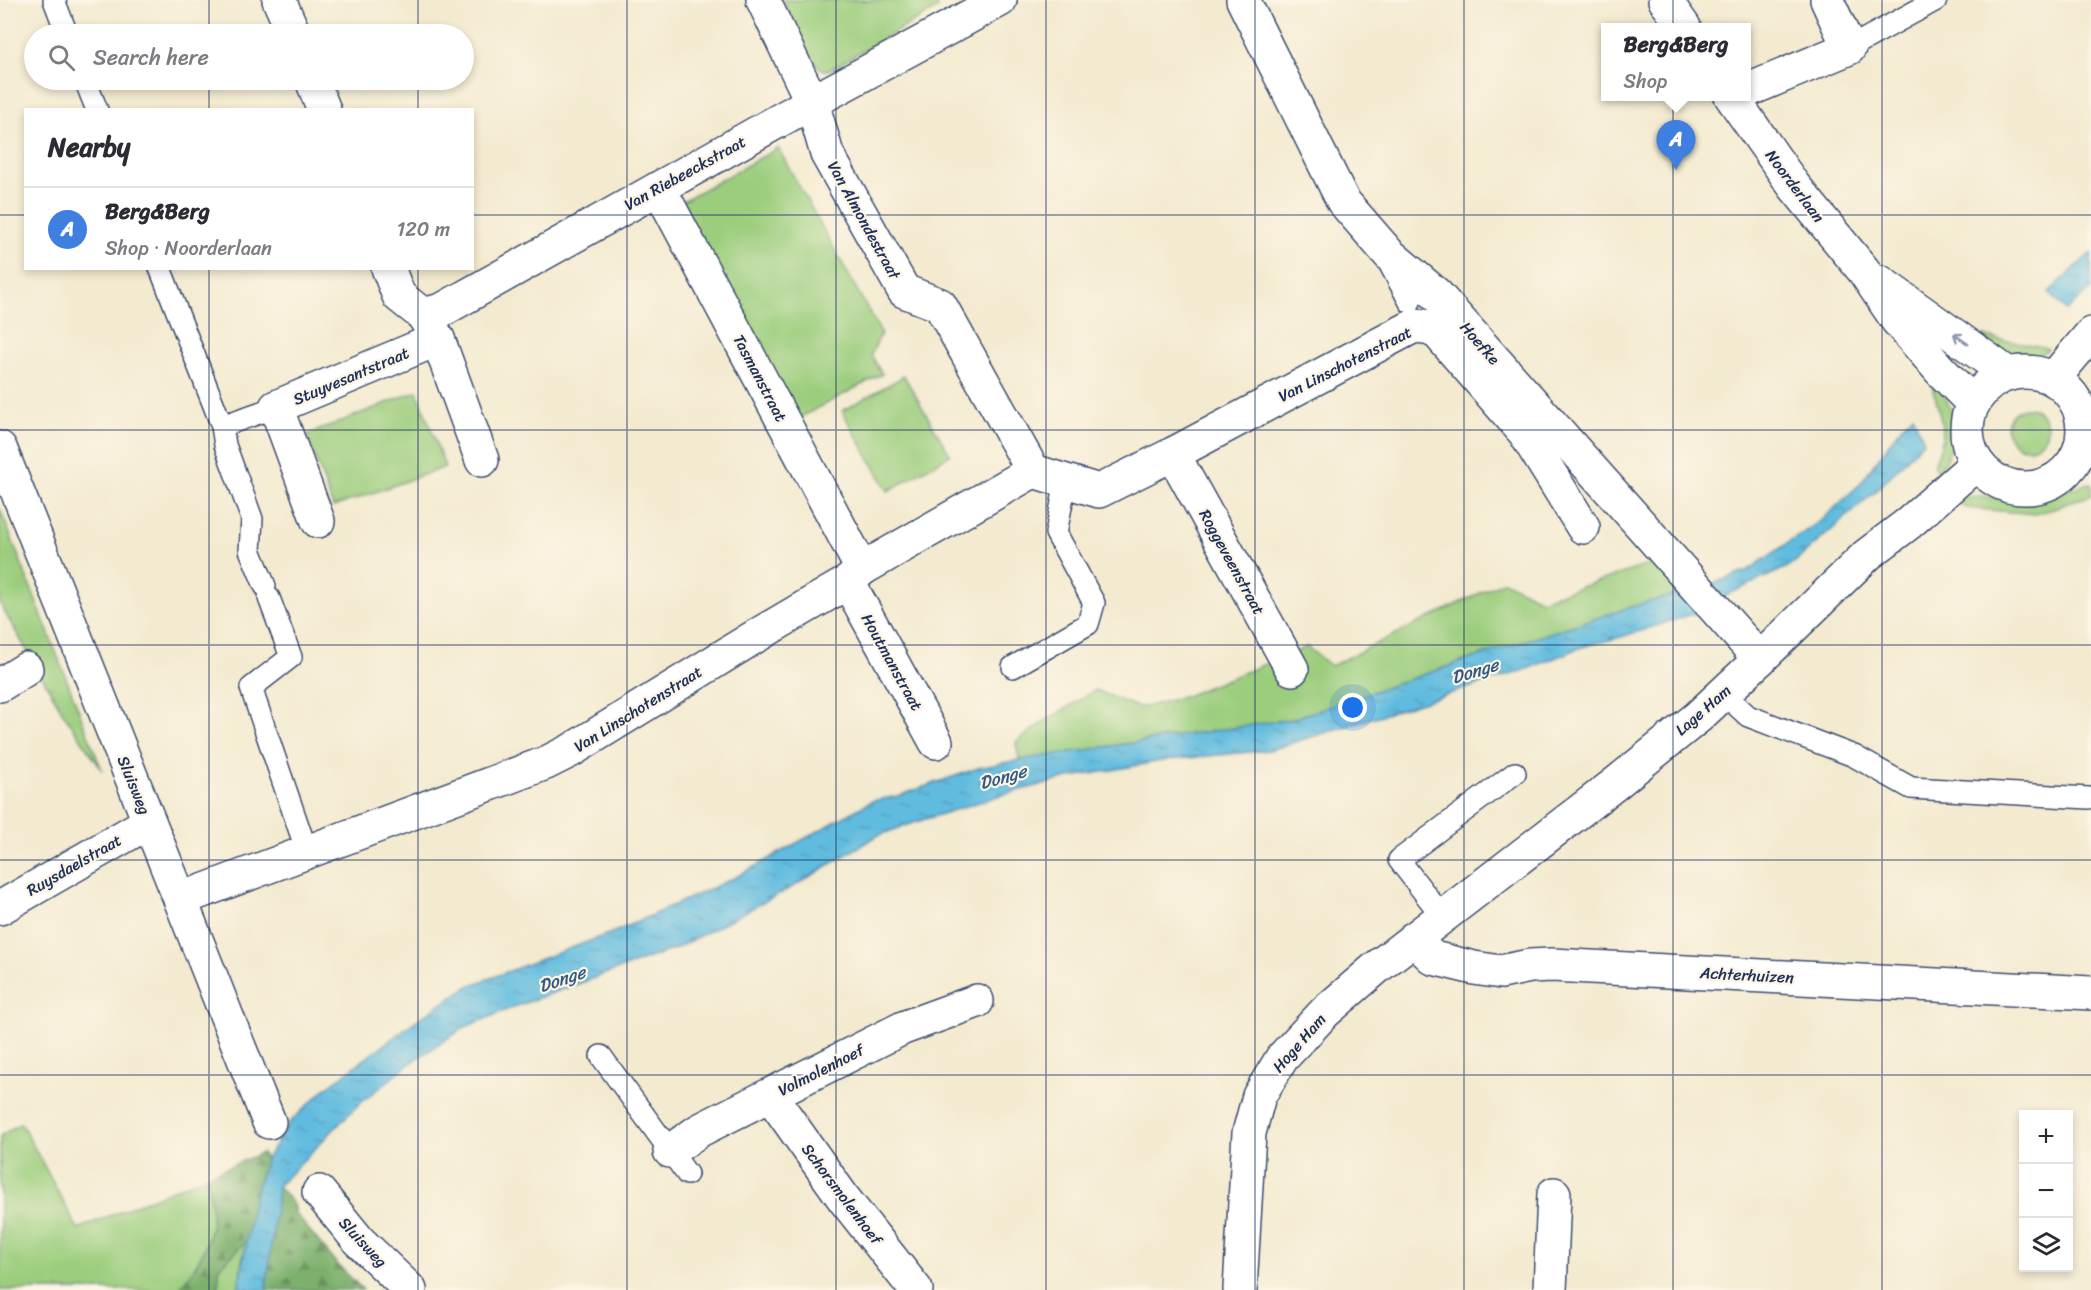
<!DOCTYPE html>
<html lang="en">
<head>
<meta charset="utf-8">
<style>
  :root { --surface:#fff; --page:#f2f2f3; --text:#2b2b33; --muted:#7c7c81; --line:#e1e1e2; --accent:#c8321e }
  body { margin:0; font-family:Sriracha,sans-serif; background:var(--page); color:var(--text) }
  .controls { position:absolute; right:18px; bottom:18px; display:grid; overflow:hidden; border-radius:0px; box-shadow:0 3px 9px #0003 }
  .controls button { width:54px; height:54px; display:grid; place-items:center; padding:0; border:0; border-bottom:2px solid var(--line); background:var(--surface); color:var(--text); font:30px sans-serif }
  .you { position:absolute; left:1353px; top:708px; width:21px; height:21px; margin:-15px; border:4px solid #fff; border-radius:50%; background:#1a73e8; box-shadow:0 0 0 9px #1a73e833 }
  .badge { display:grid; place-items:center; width:39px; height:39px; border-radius:50%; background:var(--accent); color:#fff; font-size:20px; font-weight:700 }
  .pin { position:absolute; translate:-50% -50px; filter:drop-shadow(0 2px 3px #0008) }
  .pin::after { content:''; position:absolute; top:32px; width:21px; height:18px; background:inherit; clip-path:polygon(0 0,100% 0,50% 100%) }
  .popup { position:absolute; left:1601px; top:23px; width:150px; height:78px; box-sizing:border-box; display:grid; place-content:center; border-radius:0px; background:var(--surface); filter:drop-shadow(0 2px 4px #0005); font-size:20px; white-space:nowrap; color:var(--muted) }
  .popup b { font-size:22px; color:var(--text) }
  .popup::after { content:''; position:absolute; left:50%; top:100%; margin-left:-12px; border:12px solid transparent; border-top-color:var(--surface) }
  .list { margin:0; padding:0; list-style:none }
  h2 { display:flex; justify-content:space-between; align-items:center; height:78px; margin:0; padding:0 24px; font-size:26px }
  h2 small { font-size:20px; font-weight:400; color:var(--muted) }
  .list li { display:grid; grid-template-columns:39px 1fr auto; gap:18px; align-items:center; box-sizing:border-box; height:84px; padding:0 24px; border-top:2px solid var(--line) }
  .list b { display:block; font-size:22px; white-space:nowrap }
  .list p { margin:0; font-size:20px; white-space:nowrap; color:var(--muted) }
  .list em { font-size:20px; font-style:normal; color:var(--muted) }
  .icon { flex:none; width:33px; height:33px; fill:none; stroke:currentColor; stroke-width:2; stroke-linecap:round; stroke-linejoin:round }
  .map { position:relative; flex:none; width:2091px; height:1290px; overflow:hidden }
  .search { position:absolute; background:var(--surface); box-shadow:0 3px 9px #0003; left:24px; top:24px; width:450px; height:66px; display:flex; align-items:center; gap:15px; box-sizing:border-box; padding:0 21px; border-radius:33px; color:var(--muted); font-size:22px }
  .panel { position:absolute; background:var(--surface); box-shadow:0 3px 9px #0003; left:24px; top:108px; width:450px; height:162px; border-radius:0px }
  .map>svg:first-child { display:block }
  .green { fill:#9bcd7d; stroke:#5b7e6e; stroke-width:1.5 }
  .forest { fill:url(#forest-firs); stroke:#4c7065; stroke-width:1.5 }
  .water { fill:url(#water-ripples); stroke:#3e769e; stroke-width:1.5 }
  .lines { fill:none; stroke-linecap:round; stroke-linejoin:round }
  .lane-casing { stroke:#3b4b6f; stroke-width:24 }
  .street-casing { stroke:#3b4b6f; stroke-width:36 }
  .secondary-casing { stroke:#3b4b6f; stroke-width:36 }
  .lane { stroke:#fff; stroke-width:21 }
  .street { stroke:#fff; stroke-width:33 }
  .secondary { stroke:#fff; stroke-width:33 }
  .oneway { stroke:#8d97ae }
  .grid { fill:none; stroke:#1b2f5e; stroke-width:1.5; stroke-opacity:0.55 }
  .labels { text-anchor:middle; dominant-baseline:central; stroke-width:4.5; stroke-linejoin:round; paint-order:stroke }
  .street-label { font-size:16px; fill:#1b2f5e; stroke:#fcf5e5 }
  .water-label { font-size:18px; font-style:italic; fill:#305985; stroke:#fcf5e5 }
</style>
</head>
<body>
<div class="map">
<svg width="2091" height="1290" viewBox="0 0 2091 1290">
  <defs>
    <pattern id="forest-firs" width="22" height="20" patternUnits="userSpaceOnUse" patternTransform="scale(1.5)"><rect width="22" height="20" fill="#7cb06c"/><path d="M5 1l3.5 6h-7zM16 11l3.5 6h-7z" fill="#65905c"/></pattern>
    <pattern id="water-ripples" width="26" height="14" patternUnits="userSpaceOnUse" patternTransform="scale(1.5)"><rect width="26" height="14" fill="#61bcdf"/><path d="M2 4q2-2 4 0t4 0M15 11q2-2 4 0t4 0" fill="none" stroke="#4f99b8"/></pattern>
  </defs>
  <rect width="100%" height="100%" fill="#fcf5e5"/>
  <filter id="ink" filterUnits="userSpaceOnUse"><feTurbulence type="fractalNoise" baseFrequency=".0167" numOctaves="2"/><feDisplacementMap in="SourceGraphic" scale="12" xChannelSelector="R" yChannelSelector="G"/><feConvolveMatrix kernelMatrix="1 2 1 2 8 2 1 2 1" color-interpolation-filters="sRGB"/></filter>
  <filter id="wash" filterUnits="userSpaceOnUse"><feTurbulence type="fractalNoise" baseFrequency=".008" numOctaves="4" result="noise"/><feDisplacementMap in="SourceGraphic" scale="24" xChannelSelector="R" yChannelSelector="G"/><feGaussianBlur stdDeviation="1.35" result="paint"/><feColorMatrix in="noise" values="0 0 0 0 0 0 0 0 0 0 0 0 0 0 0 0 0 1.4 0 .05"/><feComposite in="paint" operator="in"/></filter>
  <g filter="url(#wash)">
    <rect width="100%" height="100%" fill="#f3eacf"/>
    <g class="green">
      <path d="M783,0h153l2,8 -109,62h-5c-23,-13 -31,-47 -41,-70z"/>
      <path d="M778,148l103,185 -10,22 11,19 -83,44 -120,-215z"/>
      <path d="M1984,336c21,7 43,5 64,13l-11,8 -26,-1 -34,-16z"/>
      <path d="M904,376l46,79 -62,36 -46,-80z"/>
      <path d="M1938,385c21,30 22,59 -1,88 -6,-9 2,-18 4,-28 4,-20 -4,-38 -8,-58z"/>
      <path d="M417,391l28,76 -112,40 -26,-72z"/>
      <circle cx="2027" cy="428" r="20"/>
      <path d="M2091,483v13l-19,5 -18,8 -20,5 -68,-6 -9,-7c20,-11 45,0 66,2 24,1 44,-17 68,-20z"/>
      <path d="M0,509l102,261 -40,-59 -62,-107z"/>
      <path d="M1660,561l27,31 -56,15 -128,41 -211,71 -273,41 -3,-18 29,-21 51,-31 41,17h8l41,-11 121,-49 24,19 173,-85 37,19z"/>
      <path d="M21,1123l57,106 128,-53c9,39 10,55 -11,91 -4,8 -12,15 -16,23h-179v-154z"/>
      <path d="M248,1240l-6,20 -4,30h-20l1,-23z"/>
    </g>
    <g class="forest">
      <path d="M262,1153l4,6 -12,38 -6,43 -29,27 -1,23h-39c4,-8 12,-15 16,-23 21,-36 20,-52 11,-91z"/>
      <path d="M278,1186l15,18 2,9 41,50 27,27h-97z"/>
    </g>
    <g class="water">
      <path d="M2091,253v36l-25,22 -17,-19z"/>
      <path d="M1913,415l11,26 -49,51 -85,74 -59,27 -25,17 -85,27 -39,10 -60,24 -252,79 -103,10 -99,18 -70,18 -91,29 -30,11 -83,50 -117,62 -163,59 -49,20 -56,37 -52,42 -79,80 -12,104h-28l16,-93 12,-38 23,-36 37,-35 92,-69 51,-33 150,-56 117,-53 136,-76 26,-5 80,-28 41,-8 273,-41 211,-71 128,-41 79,-22 37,-14 76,-52 36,-34 43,-59z"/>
    </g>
  </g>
  <g filter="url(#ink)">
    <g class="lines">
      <g class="lane-casing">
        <g id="lane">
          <path d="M54,0l13,34"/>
          <path d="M1849,48l87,-48"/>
          <path d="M85,80l12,30"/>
          <path d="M1389,263l21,39"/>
          <path d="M160,268l62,158 54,-19"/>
          <path d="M222,426l3,19 27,74 -2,31 15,36"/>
          <path d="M269,598l22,59 -40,31 56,164"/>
          <path d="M1013,667l75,-43 6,-21 -38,-70 10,-52"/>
          <path d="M1723,693l25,23 106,40 57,32 178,10"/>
          <path d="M1442,916l-43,-56 116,-87"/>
          <path d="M601,1056l86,118"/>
        </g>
      </g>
      <g class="street-casing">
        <g id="street">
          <path d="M279,0l15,34"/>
          <path d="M763,0l49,102 15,52 77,137 36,14 93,166"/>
          <path d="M1243,0l100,201 46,53 47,40 324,365"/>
          <path d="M312,80l12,30"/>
          <path d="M1746,91l103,-43 -22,-48"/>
          <path d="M659,188l203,381"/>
          <path d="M388,268l11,28 24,19 19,-5 370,-208 188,-102"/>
          <path d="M438,339l44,121"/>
          <path d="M0,448l269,674"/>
          <path d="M1173,454l119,215"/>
          <path d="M318,521l-42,-114 162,-68 -15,-24"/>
          <path d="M848,582l88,160"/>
          <path d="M0,685l26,-16"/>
          <path d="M181,899l365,-136 24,-12 186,-115 92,-54 14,-13 171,-98 66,20 74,-37 239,-127 12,-1 14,7 87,100 58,94"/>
          <path d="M0,908l149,-86"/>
          <path d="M1413,939l20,19 41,10 27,4 29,-6 22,-1 539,28"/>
          <path d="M771,1096l73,103 72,91"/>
          <path d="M670,1151l30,-21 203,-102 74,-27"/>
          <path d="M319,1192l40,49 51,49"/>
          <path d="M1550,1290l4,-96"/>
        </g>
      </g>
      <g class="secondary-casing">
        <g id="secondary">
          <path d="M1665,0l19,27"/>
          <path d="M1731,96l63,90 70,85 33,49 43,50 33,33"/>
          <path d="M1880,282l128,92"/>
          <circle cx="2025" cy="430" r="58"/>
          <path d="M2054,378l37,-44"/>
          <path d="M1240,1290l9,-157 10,-37 23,-38 43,-46 51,-44 239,-184 83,-67 62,-58 107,-104 42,-32 68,-60"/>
        </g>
      </g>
      <use href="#lane" class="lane"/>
      <use href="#street" class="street"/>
      <use href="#secondary" class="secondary"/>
    </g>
    <defs><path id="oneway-shaft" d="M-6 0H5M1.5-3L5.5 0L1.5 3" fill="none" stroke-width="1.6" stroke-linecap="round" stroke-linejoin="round" transform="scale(1.5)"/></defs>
    <use class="oneway" href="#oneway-shaft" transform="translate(1961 339) rotate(-145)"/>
  </g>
  <path class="grid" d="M209,0v34M418,0v34M627,0v1290M836,0v1290M1046,0v1290M1255,0v1290M1464,0v1290M1673,0v1290M1882,0v1290M209,80v30M418,80v30M0,215h26M472,215h1619M209,268v1022M418,268v1022M0,430h2091M0,645h2091M0,860h2091M0,1075h2091"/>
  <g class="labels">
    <g class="street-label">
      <text transform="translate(685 173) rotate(-29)">Van Riebeeckstraat</text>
      <text transform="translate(1795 186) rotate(53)">Noorderlaan</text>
      <text transform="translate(864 220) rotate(61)">Van Almondestraat</text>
      <text transform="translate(1480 343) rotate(49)">Hoefke</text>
      <text transform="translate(1345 364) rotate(-27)">Van Linschotenstraat</text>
      <text transform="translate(351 376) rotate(-23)">Stuyvesantstraat</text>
      <text transform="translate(760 378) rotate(62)">Tasmanstraat</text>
      <text transform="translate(1232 562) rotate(61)">Roggeveenstraat</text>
      <text transform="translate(892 662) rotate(61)">Houtmanstraat</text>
      <text transform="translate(638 709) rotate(-32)">Van Linschotenstraat</text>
      <text transform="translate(1703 710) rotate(-41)">Lage Ham</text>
      <text transform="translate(134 785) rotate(68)">Sluisweg</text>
      <text transform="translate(74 865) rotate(-30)">Ruysdaelstraat</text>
      <text transform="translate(1747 975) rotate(3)">Achterhuizen</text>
      <text transform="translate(1299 1043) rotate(-49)">Hoge Ham</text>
      <text transform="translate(821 1070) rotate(-27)">Volmolenhoef</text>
      <text transform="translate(842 1194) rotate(53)">Schorsmolenhoef</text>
      <text transform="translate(363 1242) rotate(47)">Sluisweg</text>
    </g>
    <g class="water-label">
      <text transform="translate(1475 671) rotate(-17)">Donge</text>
      <text transform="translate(1003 777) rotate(-16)">Donge</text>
      <text transform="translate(562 979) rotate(-19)">Donge</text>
    </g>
  </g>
</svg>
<div class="controls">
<button>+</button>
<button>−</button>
<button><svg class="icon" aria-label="layers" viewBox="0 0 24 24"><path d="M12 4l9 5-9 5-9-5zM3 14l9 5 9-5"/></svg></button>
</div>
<div class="you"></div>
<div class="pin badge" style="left:1676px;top:170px;background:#3f7fe0">A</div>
<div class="popup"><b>Berg&amp;Berg</b>Shop</div>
<div class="search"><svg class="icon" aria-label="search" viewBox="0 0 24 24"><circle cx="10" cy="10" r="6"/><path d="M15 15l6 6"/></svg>Search here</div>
<section class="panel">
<h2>Nearby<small></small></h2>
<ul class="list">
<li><span class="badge" style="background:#3f7fe0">A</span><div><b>Berg&amp;Berg</b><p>Shop · Noorderlaan</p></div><em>120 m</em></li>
</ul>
</section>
</div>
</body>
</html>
